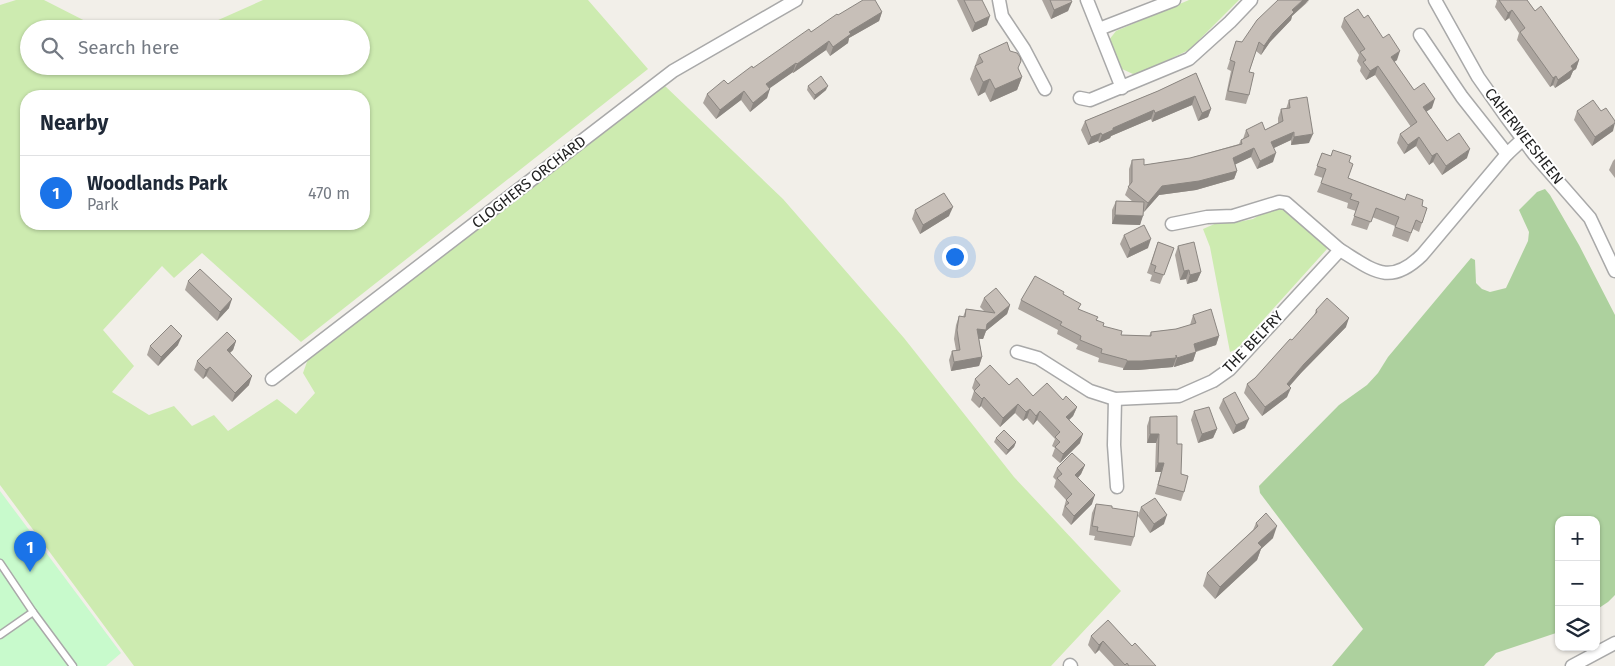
<!DOCTYPE html>
<html lang="en">
<head>
<meta charset="utf-8">
<style>
  :root { --surface:#fff; --page:#f2f2f3; --text:#1f2937; --muted:#747a83; --line:#e0e1e3; --accent:#1a73e8 }
  body { margin:0; font-family:"Fira Sans",sans-serif; background:var(--page); color:var(--text) }
  .controls { position:absolute; right:15px; bottom:15px; display:grid; overflow:hidden; border-radius:10px; box-shadow:0 1px 4px #0004 }
  .controls button { width:45px; height:45px; display:grid; place-items:center; padding:0; border:0; border-bottom:1px solid var(--line); background:var(--surface); color:var(--text); font:25px sans-serif }
  .you { position:absolute; left:954px; top:256px; width:18px; height:18px; margin:-12px; border:4px solid #fff; border-radius:50%; background:#1a73e8; box-shadow:0 0 0 8px #1a73e833 }
  .badge { display:grid; place-items:center; width:32px; height:32px; border-radius:50%; background:var(--accent); color:#fff; font-size:16px; font-weight:700 }
  .pin { position:absolute; translate:-50% -41px; filter:drop-shadow(0 1px 2px #0008) }
  .pin::after { content:''; position:absolute; top:26px; width:18px; height:15px; background:inherit; clip-path:polygon(0 0,100% 0,50% 100%) }
  .list { margin:0; padding:0; list-style:none }
  h2 { display:flex; justify-content:space-between; align-items:center; height:65px; margin:0; padding:0 20px; font-size:21px }
  h2 small { font-size:16px; font-weight:400; color:var(--muted) }
  .list li { display:grid; grid-template-columns:32px 1fr auto; gap:15px; align-items:center; box-sizing:border-box; height:75px; padding:0 20px; border-top:1px solid var(--line) }
  .list b { display:block; font-size:19px; white-space:nowrap }
  .list p { margin:0; font-size:16px; white-space:nowrap; color:var(--muted) }
  .list em { font-size:16px; font-style:normal; color:var(--muted) }
  .icon { flex:none; width:28px; height:28px; fill:none; stroke:currentColor; stroke-width:2; stroke-linecap:round; stroke-linejoin:round }
  .map { position:relative; flex:none; width:1615px; height:666px; overflow:hidden }
  .search { position:absolute; background:var(--surface); box-shadow:0 1px 4px #0004; left:20px; top:20px; width:350px; height:55px; display:flex; align-items:center; gap:12px; box-sizing:border-box; padding:0 18px; border-radius:28px; color:var(--muted); font-size:19px }
  .panel { position:absolute; background:var(--surface); box-shadow:0 1px 4px #0004; left:20px; top:90px; width:350px; height:140px; border-radius:20px }
  .map>svg:first-child { display:block }
  .grass { fill:#cdebb0; fill-rule:evenodd }
  .forest { fill:#add19e }
  .park { fill:#c8facc }
  .lines { fill:none; stroke-linecap:round; stroke-linejoin:round }
  .lane-casing { stroke:#a9a9a9; stroke-width:9 }
  .street-casing { stroke:#a9a9a9; stroke-width:15 }
  .lane { stroke:#fff; stroke-width:6 }
  .street { stroke:#fff; stroke-width:12 }
  .wall { fill:#aba49e }
  .shaded-wall { fill:#8b8681 }
  .building { fill:#c7bfb8; stroke:#8b8681 }
  .labels { text-anchor:middle; dominant-baseline:central; stroke-width:4; stroke-linejoin:round; paint-order:stroke }
  .street-label { font-size:15px; fill:#222; stroke:#fff }
</style>
</head>
<body>
<div class="map">
<svg width="1615" height="666" viewBox="0 0 1615 666">
  <rect width="100%" height="100%" fill="#f2efe9"/>
  <g class="grass">
    <path d="M16,0h28l53,27 110,-2 56,-25h325l60,69 -347,273 -99,-89 -28,25 -12,-12 -59,64 31,36 -22,26 37,23 25,-9 18,20 22,-11 14,16 49,-32 19,15 19,-21 -12,-20 5,-14 357,-273 118,113 121,139 110,139 107,114 -70,75h-917l-134,-181v-480zM29,29h332v37h-332zM364,96v128h-338v-128z"/>
    <path d="M1189,0h50l-50,50 -49,23 -7,1 -11,-5 -13,-29 7,-9z"/>
    <path d="M1281,206l45,40 1,3 -90,100 -7,3 -20,-105 -7,-18 16,-7h19l15,-3 15,-9z"/>
  </g>
  <path class="forest" d="M1545,189l5,6 29,50 36,70v280l-7,7 -12,8v-90h-37v112l-63,21 -12,13h-152l31,-37 -103,-136 -1,-7 80,-81 28,-20 11,-12 10,-16 83,-99 4,2 1,23 6,6 8,3 16,-4 22,-47 1,-9 -10,-22 18,-18z"/>
  <path class="park" d="M0,491l121,162 -15,13h-106z"/>
  <g class="lines">
    <g class="lane-casing">
      <g id="lane">
        <path d="M0,563l33,49 40,54"/>
        <path d="M0,635l33,-23"/>
      </g>
    </g>
    <g class="street-casing">
      <g id="street">
        <path d="M999,0l3,16 22,33 21,40"/>
        <path d="M1087,0l35,88"/>
        <path d="M1435,0l43,77 29,41 27,36 56,64 25,53"/>
        <path d="M1099,29l75,-29"/>
        <path d="M1420,35l42,62 45,57"/>
        <path d="M1080,98l10,2 99,-41 41,-37 21,-22"/>
        <path d="M1172,224l35,-7 26,-1 46,-14 7,1 54,47"/>
        <path d="M1017,352l21,6 52,33 25,8 64,-3 34,-15 17,-12 110,-119c33,20 49,37 82,5l85,-101 16,-15"/>
        <path d="M272,379l401,-308 123,-71"/>
        <path d="M1115,399l-1,46 3,42"/>
        <path d="M1070,665l1,1"/>
        <path d="M1572,666l43,-23"/>
      </g>
    </g>
    <use href="#lane" class="lane"/>
    <use href="#street" class="street"/>
  </g>
  <g class="wall">
    <path d="M957,0h25l5,25 -15,7z"/>
    <path d="M1042,0h29l-3,11 -17,8z"/>
    <path d="M1496,0h31l8,11 44,49 -3,9 -3,2 -3,7 -15,10 -2,-3 -3,2 -33,-47 2,-7 -10,-15 -4,3 -10,-14 2,-6z"/>
    <path d="M1309,1l-17,15 -1,4 -21,22 -9,13 -5,-4 -7,21v23l-3,9 -21,-4 6,-29 -4,-2 9,-28 6,1z"/>
    <path d="M882,12l-3,9 -30,17 -1,5 -18,13 -4,-6 -33,23v-1l-24,16 -2,10 -17,14 -9,-12 -25,19 -13,-16 4,-9 21,-10 25,-16 85,-53z"/>
    <path d="M1344,18h20l33,42 -3,2 20,28 18,18 -6,3 21,30 20,17 -25,17 -9,-13 -4,3 -13,-19 -12,8 -7,-11 3,-9 11,-7 -36,-52 -9,5 -6,-9 1,-4 -4,-6 2,-6 -18,-28z"/>
    <path d="M979,55l39,13 4,9 -5,13 -27,12 -5,-10 -7,4 -8,-17z"/>
    <path d="M1196,73l15,36 -3,8 -10,4 -6,-16 -40,17 -1,-3 -40,17 -1,2 -11,5 -1,-2 -10,4 -7,-15 4,-9 73,-30z"/>
    <path d="M808,86l18,4 -12,10 -7,-10z"/>
    <path d="M1289,100l20,43 -18,2v-5l-17,8 -1,14 -16,7 -6,-12 -16,7 2,7 -3,8 -38,11 -37,5 -15,17 -1,-1 -3,14 -28,-1v-14l4,-9 17,1 -8,-7 4,-10v-16l3,-9 12,5 46,-7 49,-14 2,-4 2,-1 3,-9h19l13,-7v-5l3,-9h5z"/>
    <path d="M1577,111l36,20 -21,15 -18,-26z"/>
    <path d="M1322,153l27,9 -1,16 79,30 -8,24 -6,-3 -5,13 -16,-6 3,-10 -23,-9 -5,13 -16,-5 5,-14 -9,-3 1,-5 -31,-11 6,-14 -9,-3z"/>
    <path d="M1615,159v19l-6,-8 4,-9z"/>
    <path d="M915,210l34,6 -29,18 -8,-15z"/>
    <path d="M1124,235l24,13 -21,10 -7,-14z"/>
    <path d="M1158,242l16,6 -14,36 -10,-3 2,-6 -5,-2z"/>
    <path d="M1178,246l23,26 -4,9 -10,3 -1,-5 -6,1 -5,-25z"/>
    <path d="M188,281l41,27 -12,13 -32,-31z"/>
    <path d="M1063,294l16,15 18,11 6,6 18,9 28,1 2,-4 25,-3 14,-4 3,-10 26,21 -3,9 -20,7 -3,9 -19,6 -1,-2v2l-35,3h-15v-2l-25,-6 1,-4 -23,-9 2,-4 -21,-11 1,-4 -40,-21 3,-9z"/>
    <path d="M984,298l26,7 -3,9 -21,17 -3,8h-4l3,18 -3,9 -28,5 -2,-11 3,-9 4,-1 -2,-11 2,-14 3,-9 4,1 3,-8 18,2 -4,-4z"/>
    <path d="M1316,310l30,17 -45,46 -12,14 -2,10 -25,19 -18,-23 3,-9 8,-6 37,-38 22,-24z"/>
    <path d="M236,341l-3,9 -3,3 19,32 -17,17 -26,-26 -3,3 -9,-9 3,-9z"/>
    <path d="M178,345l-20,21 -11,-11 3,-9z"/>
    <path d="M975,379l34,6 24,11 30,4 14,7 -4,9 -4,4 11,23 -20,20 -8,-7 3,-8 -3,-2 3,-7 -18,-19 -4,5 -6,-7 -4,3 -8,-8 -15,14 -19,-21 -2,2 -8,-8 3,-9 -2,-3z"/>
    <path d="M1223,399l22,29 -12,6 -14,-26z"/>
    <path d="M1194,411l23,18 -4,9 -15,5 -7,-23z"/>
    <path d="M1150,417l27,27 7,48 -3,9 -26,-7 6,-22h-6l1,-29h-9v-17z"/>
    <path d="M996,438l20,4 -2,5 -8,8 -12,-13z"/>
    <path d="M1085,465l-4,9 -3,4 14,26 -21,21 -9,-10 4,-15 -12,-13 2,-7 -3,-3 4,-9z"/>
    <path d="M1096,504l16,4 22,29 -3,9 -37,-6 1,-4 -6,-1 3,-22z"/>
    <path d="M1141,507l23,17 -14,9 -12,-17z"/>
    <path d="M1256,523l17,15 -12,11 -4,11 -42,39 -12,-13 4,-13 46,-43z"/>
    <path d="M1091,636l41,10 24,20h-42l-15,-16 -4,4 -7,-9z"/>
  </g>
  <g class="shaded-wall">
    <path d="M1303,0h6l-17,16 -1,4 -21,22 -9,13 3,-9 9,-13 19,-23z"/>
    <path d="M1072,2l-4,9 -17,8 3,-9z"/>
    <path d="M1512,10l-3,8 -4,3 3,-8z"/>
    <path d="M882,12l-3,9 -30,17 -1,5 -18,13 3,-9 16,-15z"/>
    <path d="M990,16l-3,9 -15,7 3,-9z"/>
    <path d="M829,41l-3,9 -33,23 4,-9z"/>
    <path d="M1400,51l-3,9 -9,6 3,-9z"/>
    <path d="M1579,60l-3,9 -3,2 -3,7 -15,10 3,-8 13,-14z"/>
    <path d="M796,63l-3,9 -30,21 3,-9z"/>
    <path d="M1378,66l-3,9 -9,5 4,-9z"/>
    <path d="M1556,76l-3,9 -3,2 3,-9z"/>
    <path d="M1022,77l-5,13 -27,12 5,-13z"/>
    <path d="M990,79l-5,13 -7,4 5,-14z"/>
    <path d="M828,86l-2,4 -12,10 1,-5z"/>
    <path d="M770,89l-3,9 -17,14 3,-9z"/>
    <path d="M744,91l-3,9 -25,19 4,-9z"/>
    <path d="M1195,96l-3,9 -40,17 3,-9z"/>
    <path d="M1435,99l-3,9 -12,8 3,-9z"/>
    <path d="M1211,109l-3,8 -10,4 4,-8z"/>
    <path d="M1154,110l-3,9 -40,17 -1,2 -11,5 3,-8 11,-7z"/>
    <path d="M1615,123l-2,8 -21,15 3,-9z"/>
    <path d="M1294,132l-3,8 -24,11 4,-9z"/>
    <path d="M1101,133l-3,8 -10,4 3,-8z"/>
    <path d="M1313,134l-4,9 -18,2 3,-8z"/>
    <path d="M1419,137l-3,9 -12,8 4,-9z"/>
    <path d="M1254,148l-3,9 -21,10 3,-9z"/>
    <path d="M1470,149l-3,9 -25,17 4,-9z"/>
    <path d="M1276,153l-3,9 -16,7 3,-8z"/>
    <path d="M1437,153l-4,9 -4,3 3,-9z"/>
    <path d="M1237,171l-3,8 -38,11 -37,5 -15,17 4,-9 14,-17z"/>
    <path d="M953,207l-4,9 -29,18 3,-9z"/>
    <path d="M1115,215l28,1 -3,9 -28,-1z"/>
    <path d="M1151,239l-3,9 -21,10 3,-9z"/>
    <path d="M1189,270l-3,9 -6,1 4,-9z"/>
    <path d="M1201,272l-4,9 -10,3 3,-9z"/>
    <path d="M232,299l-3,9 -12,13 3,-9z"/>
    <path d="M1010,305l-3,9 -21,17 -3,8 -9,-1 3,-9 10,-5z"/>
    <path d="M1349,318l-3,9 -45,46 -18,20 4,-9 17,-20z"/>
    <path d="M182,336l-4,9 -20,21 3,-9z"/>
    <path d="M1219,336l-3,9 -26,8 4,-9z"/>
    <path d="M236,341l-3,9 -10,9 4,-9z"/>
    <path d="M1196,352l-3,9 -19,6 3,-9z"/>
    <path d="M982,357l-3,9 -28,5 3,-9z"/>
    <path d="M1176,358l-3,9 -35,3h-15l4,-9z"/>
    <path d="M210,367l-4,9 -3,3 3,-9z"/>
    <path d="M252,376l-3,9 -17,17 3,-9z"/>
    <path d="M1291,388l-4,9 -25,19 3,-9z"/>
    <path d="M984,397l-3,9 -2,2 3,-9z"/>
    <path d="M1018,404l-3,9 -15,14 3,-9z"/>
    <path d="M1077,407l-4,9 -10,10 3,-9z"/>
    <path d="M1030,409l-3,9 -4,3 3,-9z"/>
    <path d="M1040,411l-3,9 -4,5 3,-9z"/>
    <path d="M1249,419l-4,9 -12,6 3,-9z"/>
    <path d="M1217,429l-4,9 -15,5 4,-9z"/>
    <path d="M1083,434l-3,9 -20,20 3,-9z"/>
    <path d="M1150,434h9l-3,9h-9z"/>
    <path d="M1016,442l-2,5 -8,8 2,-5z"/>
    <path d="M1158,463h6l-3,9h-6z"/>
    <path d="M1085,465l-4,9 -9,10 3,-9z"/>
    <path d="M1095,495l-3,9 -21,21 3,-9z"/>
    <path d="M1167,515l-3,9 -14,9 4,-9z"/>
    <path d="M1277,526l-4,12 -12,11 -4,11 -42,39 5,-12 38,-44z"/>
    <path d="M1103,641l-4,9 -4,4 4,-9z"/>
  </g>
  <g class="building">
    <path d="M863,0h12l7,12 -33,20 2,2 -18,13 -4,-6 -32,23 -1,-1 -30,21 4,5 -17,14 -9,-12 -24,19 -13,-16 17,-14 4,4 24,-18 1,2 56,-39 2,3 26,-18 1,1z"/>
    <path d="M964,0h18l8,16 -15,7z"/>
    <path d="M1050,0h21l1,2 -18,8z"/>
    <path d="M1278,0h25l-11,10 2,2 -21,21 -9,13 -5,-4 -10,30 5,1 -5,22 -21,-4 7,-29 -5,-2 6,-19 6,1 15,-22z"/>
    <path d="M1499,0h28l8,11 6,-5 38,54 -8,6 2,3 -15,11 -2,-4 -3,2 -33,-46 5,-4 -13,-18 -4,3z"/>
    <path d="M1358,9l6,9 4,-3 15,23 6,-4 11,17 -9,6 23,33 10,-7 11,16 -12,8 24,34 12,-8 11,16 -24,17 -9,-13 -5,3 -13,-19 -11,8 -8,-11 17,-12 -39,-56 -8,5 -7,-9 3,-2 -6,-8 5,-3 -21,-31z"/>
    <path d="M1007,42l3,9 7,2 3,4 1,4 -3,7 4,9 -27,12 -5,-10 -7,3 -8,-16 8,-4 -4,-7z"/>
    <path d="M1196,73l15,36 -9,4 -7,-17 -40,17 -1,-3 -41,18v2l-11,5 -1,-2 -10,4 -6,-16 73,-30z"/>
    <path d="M821,76l7,10 -13,9 -7,-9z"/>
    <path d="M1307,97l6,37 -19,3v-5l-23,10 5,11 -16,8 -6,-13 -21,10 4,13 -38,10 -37,5 -14,17 -20,-16 4,-5v-22l12,-1v6l46,-7 52,-14 -1,-4 8,-4 -3,-6 16,-8 3,8 18,-9 -2,-12 9,-1 -1,-8z"/>
    <path d="M1593,100l8,11 5,-3 9,13v2l-20,14 -18,-26z"/>
    <path d="M1333,150l18,6 -2,6 4,2 -5,14 57,22 2,-6 16,6 -1,6 5,2 -5,15 -6,-3 -5,13 -16,-6 4,-10 -23,-9 -5,14 -17,-6 5,-14 -9,-3 2,-5 -31,-11 5,-14 -9,-3 5,-13 9,3z"/>
    <path d="M944,193l9,14 -30,18 -8,-15z"/>
    <path d="M1116,201l28,1 -1,14 -28,-1z"/>
    <path d="M1144,225l7,14 -21,10 -6,-14z"/>
    <path d="M1158,242l16,6 -10,27 -10,-3 2,-6 -5,-2z"/>
    <path d="M1194,242l7,30 -11,3 -1,-5 -5,1 -6,-25z"/>
    <path d="M200,269l32,30 -12,13 -32,-31z"/>
    <path d="M1035,276l29,16 -1,2 18,10 -3,5 20,8 -2,3 8,3 -1,3 19,5 -1,4 30,1v-4l25,-3 20,-6 -3,-8 18,-6 8,27 -25,8 2,8 -19,6 -1,-3v3l-34,3h-15v-1l-26,-7 1,-4 -22,-9 1,-4 -21,-11 2,-3 -41,-22z"/>
    <path d="M996,288l14,17 -23,19 -1,6 -9,-1 5,28 -28,5 -2,-11 8,-1 -3,-20 2,-14 6,1 1,-8 29,4 -11,-15z"/>
    <path d="M1327,298l22,20 -45,46 -17,20 4,4 -26,19 -18,-23 8,-6 35,-39 2,1 25,-28 -1,-2z"/>
    <path d="M171,325l11,11 -21,21 -11,-11z"/>
    <path d="M227,332l9,9 -9,9 25,26 -17,17 -25,-26 -4,3 -9,-9z"/>
    <path d="M990,365l19,20 8,-7 16,18 14,-13 16,17 3,-4 11,11 -11,10 17,17 -20,20 -8,-7 5,-5 -5,-5 5,-5 -20,-21 -4,5 -6,-7 -4,3 -8,-8 -15,14 -19,-21 -2,2 -8,-8 6,-6 -5,-6z"/>
    <path d="M1235,392l14,27 -13,6 -13,-26z"/>
    <path d="M1209,407l8,22 -15,5 -8,-23z"/>
    <path d="M1177,416v28h5l-1,30 7,2 -4,16 -26,-7 6,-22h-6l1,-29h-9v-17z"/>
    <path d="M1004,430l12,12 -8,8 -12,-12z"/>
    <path d="M1072,453l13,12 -10,10 20,20 -21,21 -9,-10 4,-3 -3,-3 6,-6 -15,-16 5,-4 -5,-6z"/>
    <path d="M1155,498l12,17 -13,9 -13,-17z"/>
    <path d="M1096,504l16,2v2l26,4 -4,25 -37,-6 1,-4 -6,-1z"/>
    <path d="M1266,513l11,13 -19,17 4,4 -42,40 -13,-14 51,-47 -2,-3z"/>
    <path d="M1108,620l24,26 3,-3 21,23h-27l-2,-3 -2,2 -22,-24 -4,4 -8,-9z"/>
  </g>
  <g class="labels">
    <g class="street-label">
      <text transform="translate(1524 136) rotate(52)">CAHERWEESHEEN</text>
      <text transform="translate(529 182) rotate(-38)">CLOGHERS ORCHARD</text>
      <text transform="translate(1253 342) rotate(-46)">THE BELFRY</text>
    </g>
  </g>
</svg>
<div class="controls">
<button>+</button>
<button>−</button>
<button><svg class="icon" aria-label="layers" viewBox="0 0 24 24"><path d="M12 4l9 5-9 5-9-5zM3 14l9 5 9-5"/></svg></button>
</div>
<div class="you"></div>
<div class="pin badge" style="left:30px;top:572px">1</div>
<div class="search"><svg class="icon" aria-label="search" viewBox="0 0 24 24"><circle cx="10" cy="10" r="6"/><path d="M15 15l6 6"/></svg>Search here</div>
<section class="panel">
<h2>Nearby<small></small></h2>
<ul class="list">
<li><span class="badge">1</span><div><b>Woodlands Park</b><p>Park</p></div><em>470 m</em></li>
</ul>
</section>
</div>
</body>
</html>
